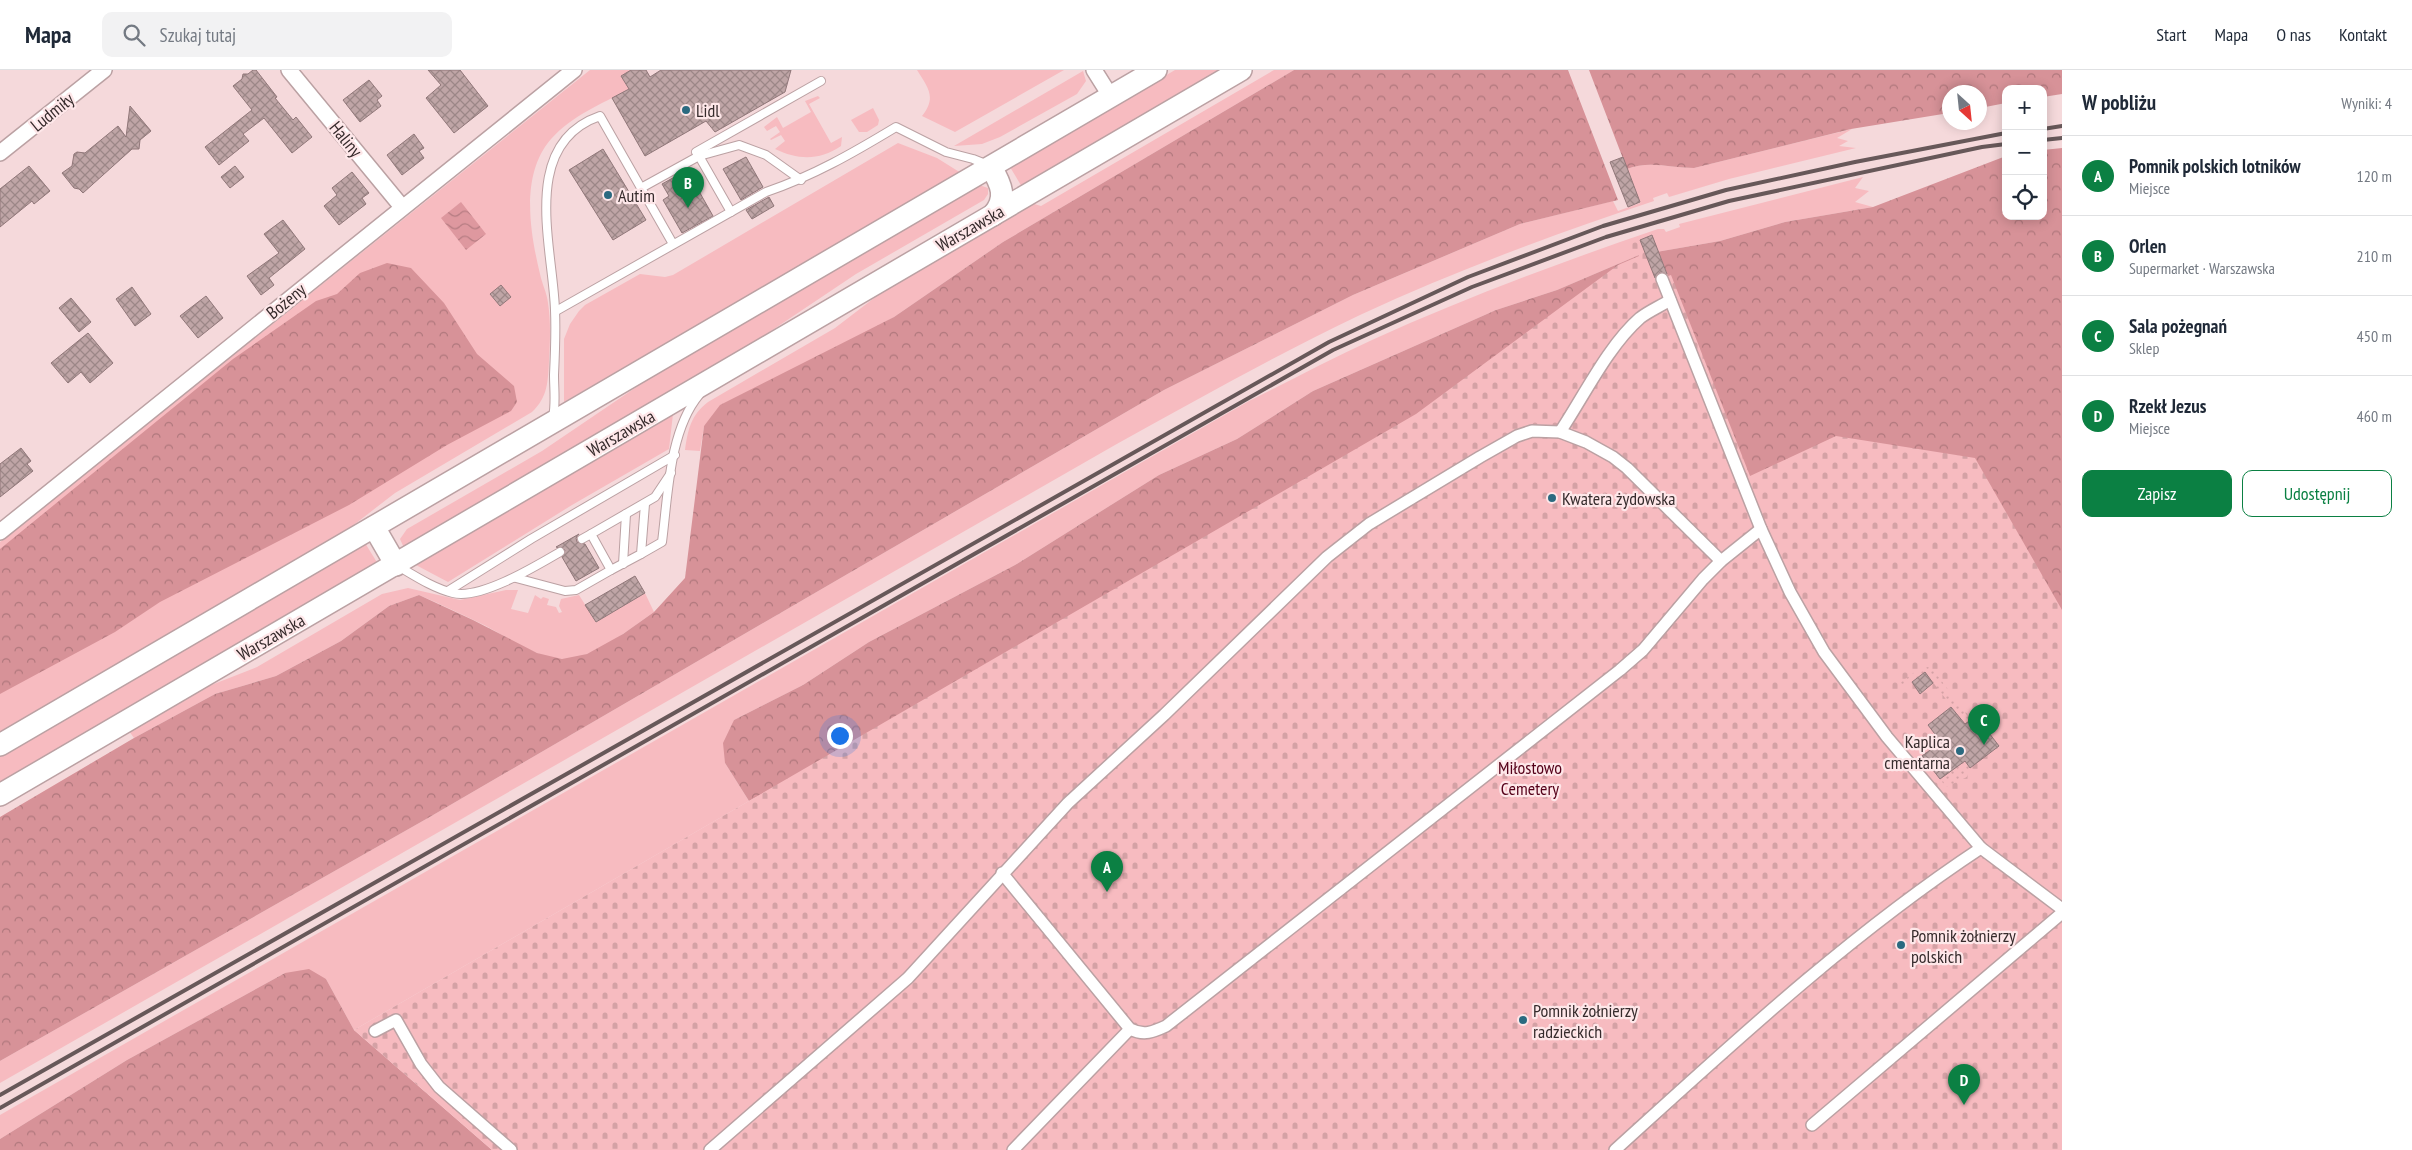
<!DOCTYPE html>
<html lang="pl">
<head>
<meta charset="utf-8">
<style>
  :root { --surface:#fff; --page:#f2f2f3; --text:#1f2937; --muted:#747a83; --line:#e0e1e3; --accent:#0b8043 }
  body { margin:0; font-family:"PT Sans Narrow",sans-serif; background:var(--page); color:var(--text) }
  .controls { position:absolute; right:15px; top:15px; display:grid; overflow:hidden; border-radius:10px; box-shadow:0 2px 12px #0003 }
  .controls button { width:45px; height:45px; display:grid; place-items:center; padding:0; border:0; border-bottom:1px solid var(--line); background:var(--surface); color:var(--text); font:25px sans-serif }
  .compass { position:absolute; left:1942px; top:15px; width:45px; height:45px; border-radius:50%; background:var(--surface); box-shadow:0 2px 12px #0003; rotate:153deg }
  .you { position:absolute; left:839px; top:665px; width:18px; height:18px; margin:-12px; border:4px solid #fff; border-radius:50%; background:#1a73e8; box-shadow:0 0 0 8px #1a73e833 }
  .badge { display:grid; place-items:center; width:32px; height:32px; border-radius:50%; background:var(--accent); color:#fff; font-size:16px; font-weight:700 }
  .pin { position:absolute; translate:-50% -41px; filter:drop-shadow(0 1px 2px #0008) }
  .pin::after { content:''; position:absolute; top:26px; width:18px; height:15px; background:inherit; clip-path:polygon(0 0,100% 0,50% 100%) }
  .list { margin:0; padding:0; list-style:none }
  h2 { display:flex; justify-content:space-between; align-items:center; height:65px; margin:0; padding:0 20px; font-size:21px }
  h2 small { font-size:16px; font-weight:400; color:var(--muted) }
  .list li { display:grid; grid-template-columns:32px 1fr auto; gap:15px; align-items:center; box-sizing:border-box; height:80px; padding:0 20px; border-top:1px solid var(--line) }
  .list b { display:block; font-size:19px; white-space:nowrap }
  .list p { margin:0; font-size:16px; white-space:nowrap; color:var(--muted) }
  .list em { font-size:16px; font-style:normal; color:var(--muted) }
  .actions { display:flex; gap:10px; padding:15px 20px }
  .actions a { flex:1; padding:11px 0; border:1px solid var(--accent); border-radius:10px; text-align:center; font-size:18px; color:var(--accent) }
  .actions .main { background:var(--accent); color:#fff }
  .icon { flex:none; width:28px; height:28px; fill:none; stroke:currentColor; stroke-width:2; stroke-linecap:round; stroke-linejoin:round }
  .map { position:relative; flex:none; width:2062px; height:1080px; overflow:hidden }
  header { display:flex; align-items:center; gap:30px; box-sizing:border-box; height:70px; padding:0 25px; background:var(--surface); border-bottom:1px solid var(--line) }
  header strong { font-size:24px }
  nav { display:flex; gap:28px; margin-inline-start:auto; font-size:18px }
  .search { width:350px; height:45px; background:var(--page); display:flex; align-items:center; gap:12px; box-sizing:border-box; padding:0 18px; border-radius:10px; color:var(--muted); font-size:19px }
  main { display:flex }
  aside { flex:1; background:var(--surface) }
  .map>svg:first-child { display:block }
  .green { fill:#f7bbc0 }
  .forest { fill:url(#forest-crowns) }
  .cemetery { fill:url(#cemetery-stones) }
  .garden { fill:url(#garden-dots) }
  .water { fill:url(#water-waves) }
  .building { fill:url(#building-cross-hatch); stroke:#907779 }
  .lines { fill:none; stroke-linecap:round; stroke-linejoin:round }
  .service-casing { stroke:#bba1a3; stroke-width:10 }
  .pedestrian-casing { stroke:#bba1a3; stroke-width:14 }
  .minor-casing { stroke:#bba1a3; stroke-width:18 }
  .secondary-casing { stroke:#bba1a3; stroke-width:24 }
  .service { stroke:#fff; stroke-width:8 }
  .pedestrian { stroke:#fff; stroke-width:11 }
  .minor { stroke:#fff; stroke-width:15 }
  .secondary { stroke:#fff; stroke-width:21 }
  .rail { stroke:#675859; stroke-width:4 }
  .poi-dot { fill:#2b6a80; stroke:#fee7e9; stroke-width:2 }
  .labels { text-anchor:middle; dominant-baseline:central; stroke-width:4.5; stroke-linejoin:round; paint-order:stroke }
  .poi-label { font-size:18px; fill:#362b2c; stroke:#fee7e9; text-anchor:start }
  .street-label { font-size:18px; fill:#362b2c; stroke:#fee7e9 }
  .park-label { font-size:18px; fill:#550019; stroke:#fee7e9 }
</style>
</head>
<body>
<header>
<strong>Mapa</strong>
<div class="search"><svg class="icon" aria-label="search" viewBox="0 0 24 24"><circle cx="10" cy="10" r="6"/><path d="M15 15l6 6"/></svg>Szukaj tutaj</div>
<nav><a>Start</a><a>Mapa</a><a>O nas</a><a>Kontakt</a></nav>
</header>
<main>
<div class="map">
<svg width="2062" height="1080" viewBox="0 0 2062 1080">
  <defs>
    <pattern id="forest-crowns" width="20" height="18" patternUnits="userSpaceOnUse" patternTransform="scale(1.25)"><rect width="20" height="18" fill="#d79298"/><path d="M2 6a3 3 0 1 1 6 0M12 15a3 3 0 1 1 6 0" fill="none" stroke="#af777c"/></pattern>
    <pattern id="cemetery-stones" width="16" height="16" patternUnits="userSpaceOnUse" patternTransform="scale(1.25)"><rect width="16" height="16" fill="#f7bbc0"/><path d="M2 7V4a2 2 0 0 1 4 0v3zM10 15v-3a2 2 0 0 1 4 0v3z" fill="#d4a1a5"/></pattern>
    <pattern id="garden-dots" width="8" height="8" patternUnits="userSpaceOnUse" patternTransform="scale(1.25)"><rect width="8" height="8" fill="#f7bbc0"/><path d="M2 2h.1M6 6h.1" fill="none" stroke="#d4a1a5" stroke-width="1.8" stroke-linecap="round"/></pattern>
    <pattern id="water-waves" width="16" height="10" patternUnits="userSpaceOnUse" patternTransform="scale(1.25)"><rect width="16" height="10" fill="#de989f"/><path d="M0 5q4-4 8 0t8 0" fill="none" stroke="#b57c82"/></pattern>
    <pattern id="building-cross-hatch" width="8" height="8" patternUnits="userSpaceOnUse" patternTransform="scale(1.25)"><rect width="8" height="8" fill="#bfa5a6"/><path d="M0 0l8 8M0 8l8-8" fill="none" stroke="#9c8787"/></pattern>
  </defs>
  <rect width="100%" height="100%" fill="#f5d9db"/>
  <g class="green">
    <path d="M590,0h41l-10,6 8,13c-29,16 -56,26 -78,50 -31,36 -21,93 -11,135 2,10 7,19 8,29 3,19 2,39 1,57 -1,21 -1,37 -17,52l-137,81 -53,41 -342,200v-192z"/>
    <path d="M917,0h147l-109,62 -33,-16c15,-19 6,-28 -5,-46z"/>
    <path d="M1175,0h47l-200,117 -12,-20z"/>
    <path d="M1274,0h20l-291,172 -109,75 -190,109 -4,25 -15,-1c3,-21 6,-35 23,-48l127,-74 47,-36 149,-89 10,3z"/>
    <path d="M1083,1l3,10 -9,13 -77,43 -18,7 -28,2z"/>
    <path d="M818,26l2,2 -11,6 22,39 11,-6 -1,9c-22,15 -43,14 -66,3l10,-8 -4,-6 -10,5 -1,-1 10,-7 -4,-6 -9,5 -3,-4 13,-10 6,11 28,-16 -6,-11z"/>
    <path d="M873,38l6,12 -1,5 -11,7h-8l-8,-12z"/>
    <path d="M1852,59l-15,9 11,3 -9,5 17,2 -127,31 -60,18 -2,-4 -14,5 1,3c-100,33 -199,70 -294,114 -84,40 -164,85 -245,130l-1115,638v-22l428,-243 736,-428 189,-95 167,-71 93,-23 5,10 22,-8 -13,-34c22,-9 44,-1 67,-1z"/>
    <path d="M898,73l39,15 24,15 -397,229v-63l6,-15 9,-13 6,-6 55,-31 25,3 8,-2z"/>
    <path d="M1863,107l-8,11 14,3 -14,11 18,5 -88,15 -65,19 -81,14 -82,35 -61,20 -183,81 -76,48 -78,36 -144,90 -146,77 -66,43 -69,35 -9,43 24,38 -395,229 -28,-51 -41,-6 -158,87 -127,79v-24l1249,-714c41,-20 81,-42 123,-61 93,-42 189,-78 286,-111h6l2,3 14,-5 -1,-3z"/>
    <path d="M979,115l9,3v6l-4,6 -128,74 -124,83 -328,191 -4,-9 7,-10 135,-78 124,-84z"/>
    <path d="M673,344l-4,35 -97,56 -124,77 -34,-18z"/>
    <path d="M365,473l13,21 -378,220v-28z"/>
    <path d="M408,518l52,12 46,-10h12l-7,19 17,4 7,-18 6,4 2,-2 6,2 -2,6 9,2 3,6 3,-1 -3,-6 2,-7 18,-4 17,27 49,-29 9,19c-22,15 -63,49 -91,47 -27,-1 -54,-21 -77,-33 -22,-11 -44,-21 -67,-31l-30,11 -48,35 -65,35 -61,18 -81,44 -5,-7 67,-40 61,-24 125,-73z"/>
  </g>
  <g class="forest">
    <path d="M1294,0h274l50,130 -98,24 -167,71 -189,95 -736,428 -428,243v-244l134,-79 81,-44 61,-18 65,-35 48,-35 30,-11 54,25 64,33 25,6 25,-5 36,-20 31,-22 31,-34 19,-152 16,-21 174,-88 109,-75z"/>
    <path d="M1589,0h473v24l-19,3v-8h-37v14l-26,5v-16h-30l-1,21 -98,16 -157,39c-23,0 -45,-8 -67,1z"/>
    <path d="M2062,78v950l-1214,-350 -99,53 -24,-38 -2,-20 11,-23 69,-35 66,-43 146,-77 144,-90 78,-36 76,-48 183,-81 61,-20 82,-35 81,-14 65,-19 88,-15 133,-51v60h37v-66z"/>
    <path d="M387,193l24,5 33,35 33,51 37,32 3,16 -6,9 -64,34 -98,60 -189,97 -45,30 -115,62v-145l233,-190 83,-58 21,-7 23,-21z"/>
    <path d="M309,899l17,10 28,51 138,120h-492v-11l127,-79 158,-87z"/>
  </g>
  <path class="cemetery" d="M1652,165l16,41 3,-1 79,201 86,-40 139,22 87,152v540h-1570l-138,-120 1062,-616 202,-149 21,-9 -2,-4 -4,1 -3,-9z"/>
  <g class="garden">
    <path d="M1928,597l7,5 34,46 7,-2 -11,8 -40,-52 -24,18v-8l18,-13z"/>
    <path d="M1965,691l5,7 -3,9 -21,10 -6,-8z"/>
  </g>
  <path class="water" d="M461,132l25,32 -20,16 -25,-32z"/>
  <g class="building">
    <path d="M253,0h3l21,27 -2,1 18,22 3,-3 16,20 -20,16 -28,-35 -21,16 6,7 -30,24 -14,-18 47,-37 -19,-24 9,-7 1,-5h5z"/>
    <path d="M428,0h32l28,36 -34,27 -28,-35 15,-13z"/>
    <path d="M631,0h15l4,7 11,-7h130l-6,22 -70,40 -9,-11 -61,35 -33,-58 17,-9 -8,-13z"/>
    <path d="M369,10l13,16 -5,4 4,6 -21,16 -17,-22z"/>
    <path d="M130,36l21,25 -11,9 -1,9h-7l-49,44 -4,-4 -5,-1 -12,-15 10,-7 2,-12 3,-2 8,1 33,-27 8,11z"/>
    <path d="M414,64l10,14 -5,3 5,7 -22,17 -15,-20z"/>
    <path d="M603,79l43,71 -33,20 -44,-70z"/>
    <path d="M746,87l17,30 -22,13 -18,-31z"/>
    <path d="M1623,87l17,45 -12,5 -18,-45z"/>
    <path d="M29,96l21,25 -16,13 -2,-3 -32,26v-38z"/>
    <path d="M235,96l9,11 -14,11 -9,-11z"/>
    <path d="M687,100l26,46 -31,17 -19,-33 6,-4 -7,-12z"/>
    <path d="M352,102l17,21 -7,5 4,6 -27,21 -15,-19 13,-11 -5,-7z"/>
    <path d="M769,127l5,9 -22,13 -6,-9z"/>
    <path d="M283,150l22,29 -36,29 5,7 -13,10 -14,-19 32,-23 -15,-19z"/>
    <path d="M1652,165l15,39 -7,-2 -5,6 -15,-38z"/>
    <path d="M501,215l10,12 -11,9 -10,-12z"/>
    <path d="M132,217l19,27 -16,12 -19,-27z"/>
    <path d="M206,226l17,22 -25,20 -18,-22z"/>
    <path d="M71,228l20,24 -12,10 -20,-24z"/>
    <path d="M88,263l25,30 -23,20 -9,-11 -13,11 -17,-20z"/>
    <path d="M21,378l10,13 -4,3 6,7 -33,26v-33z"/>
    <path d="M579,464l-3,4 1,4 8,2 14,24 -23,13 -14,-24 3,-7 -9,-3z"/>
    <path d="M635,506l10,17 -49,29 -11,-17z"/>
    <path d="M1925,602l8,11 -13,11 -8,-12z"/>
    <path d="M1951,637l14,17 11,-8 23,30 -29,22 -5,-7 -25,18 -18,-23 19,-14 -13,-17z"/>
  </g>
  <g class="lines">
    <g class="service-casing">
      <g id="service">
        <path d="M641,118l58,-32 -3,-4 125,-71"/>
        <path d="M731,142l-32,-56 40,-11 27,10 35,25"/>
        <path d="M556,241l210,-119c47,-16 87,-39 130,-65l50,25 27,7 15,6"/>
        <path d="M553,347c3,-13 1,-28 1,-42 1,-21 2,-43 1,-65 -2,-63 -36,-166 45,-194l73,128"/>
        <path d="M582,469l9,-5"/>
        <path d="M641,484l21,-12c6,-46 7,-111 37,-147"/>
        <path d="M623,494l3,-50"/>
        <path d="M398,496c17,10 35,22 55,27 27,7 83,-27 107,-41"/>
        <path d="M611,500l30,-16 4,-50"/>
        <path d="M516,508l49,13 11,-1 35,-20 -20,-36 64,-37 16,-24"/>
        <path d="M448,521l83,-52 144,-84"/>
      </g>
    </g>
    <g class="pedestrian-casing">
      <g id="pedestrian">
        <path d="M1662,209l99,250 29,63 34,60 63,85 94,111 81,61"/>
        <path d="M1560,362c24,-36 48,-86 80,-114 9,-7 21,-12 30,-18"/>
        <path d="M1002,803l128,156c14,7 23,3 36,-3l454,-356 23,-20 60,-71 18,-18 40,-32"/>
        <path d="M375,961l21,-11 25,44 18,23 72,63"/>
        <path d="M1812,1055l250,-212"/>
        <path d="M710,1080l198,-172 160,-175 96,-88 163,-158 42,-33 111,-67 37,-21 15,-5 28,1 26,10 27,15 14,11 94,93"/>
        <path d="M1013,1080l117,-121"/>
        <path d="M1615,1080c117,-106 234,-215 366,-302"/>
      </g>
    </g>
    <g class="minor-casing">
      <g id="minor">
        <path d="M289,0l113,137"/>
        <path d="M1094,0l17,27"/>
        <path d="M0,83l104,-83"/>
        <path d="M0,462l574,-462"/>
      </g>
    </g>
    <g class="secondary-casing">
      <g id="secondary">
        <path d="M991,97c10,17 17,31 2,48"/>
        <path d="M374,457l22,38"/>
        <path d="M0,675l1156,-675"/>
        <path d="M0,725l1241,-725"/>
      </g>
    </g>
    <use href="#service" class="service"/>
    <use href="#pedestrian" class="pedestrian"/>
    <use href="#minor" class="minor"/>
    <use href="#secondary" class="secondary"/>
    <g class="rail">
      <path d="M2043,59l19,-3"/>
      <path d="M2043,70l19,-2"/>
      <path d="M0,1025l1329,-753 139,-65 135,-51 123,-36 129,-28 151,-29"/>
      <path d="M0,1038l1333,-758 139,-63 134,-50 123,-36 253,-54 24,-3"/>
    </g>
  </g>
  <g class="poi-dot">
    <circle cx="686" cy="40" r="5"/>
    <circle cx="608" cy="125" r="5"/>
    <circle cx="1552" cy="428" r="5"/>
    <circle cx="1960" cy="681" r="5"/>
    <circle cx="1901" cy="875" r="5"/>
    <circle cx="1523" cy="950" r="5"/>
  </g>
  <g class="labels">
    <g class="poi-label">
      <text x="696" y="40">Lidl</text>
      <text x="618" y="125">Autim</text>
      <text x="1562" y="428">Kwatera żydowska</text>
      <text x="1950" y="671" text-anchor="end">Kaplica<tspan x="1950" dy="21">cmentarna</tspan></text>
      <text x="1911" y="865">Pomnik żołnierzy<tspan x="1911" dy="21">polskich</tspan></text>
      <text x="1533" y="940">Pomnik żołnierzy<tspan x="1533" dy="21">radzieckich</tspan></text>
    </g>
    <g class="street-label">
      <text transform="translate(52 42) rotate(-39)">Ludmiły</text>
      <text transform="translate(346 69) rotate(51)">Haliny</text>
      <text transform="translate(970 158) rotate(-30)">Warszawska</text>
      <text transform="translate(286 231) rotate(-39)">Bożeny</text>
      <text transform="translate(621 363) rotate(-30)">Warszawska</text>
      <text transform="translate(271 567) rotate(-30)">Warszawska</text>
    </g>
    <g class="park-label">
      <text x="1530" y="697">Miłostowo<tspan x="1530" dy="21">Cemetery</tspan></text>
    </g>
  </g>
</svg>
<div class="controls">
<button>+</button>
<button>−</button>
<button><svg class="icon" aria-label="locate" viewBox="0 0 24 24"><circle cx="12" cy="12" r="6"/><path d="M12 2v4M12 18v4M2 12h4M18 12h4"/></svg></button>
</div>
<svg class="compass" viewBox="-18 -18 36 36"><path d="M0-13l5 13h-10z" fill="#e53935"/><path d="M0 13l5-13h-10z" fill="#747a83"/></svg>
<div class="you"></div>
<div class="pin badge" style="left:1107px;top:822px">A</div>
<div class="pin badge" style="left:688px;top:138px">B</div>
<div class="pin badge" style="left:1984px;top:675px">C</div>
<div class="pin badge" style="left:1964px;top:1035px">D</div>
</div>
<aside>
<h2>W pobliżu<small>Wyniki: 4</small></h2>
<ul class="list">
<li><span class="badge">A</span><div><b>Pomnik polskich lotników</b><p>Miejsce</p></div><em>120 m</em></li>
<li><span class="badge">B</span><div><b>Orlen</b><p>Supermarket · Warszawska</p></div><em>210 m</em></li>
<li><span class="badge">C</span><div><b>Sala pożegnań</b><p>Sklep</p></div><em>450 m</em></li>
<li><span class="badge">D</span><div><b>Rzekł Jezus</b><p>Miejsce</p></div><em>460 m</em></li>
</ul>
<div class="actions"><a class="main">Zapisz</a><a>Udostępnij</a></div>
</aside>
</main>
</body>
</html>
